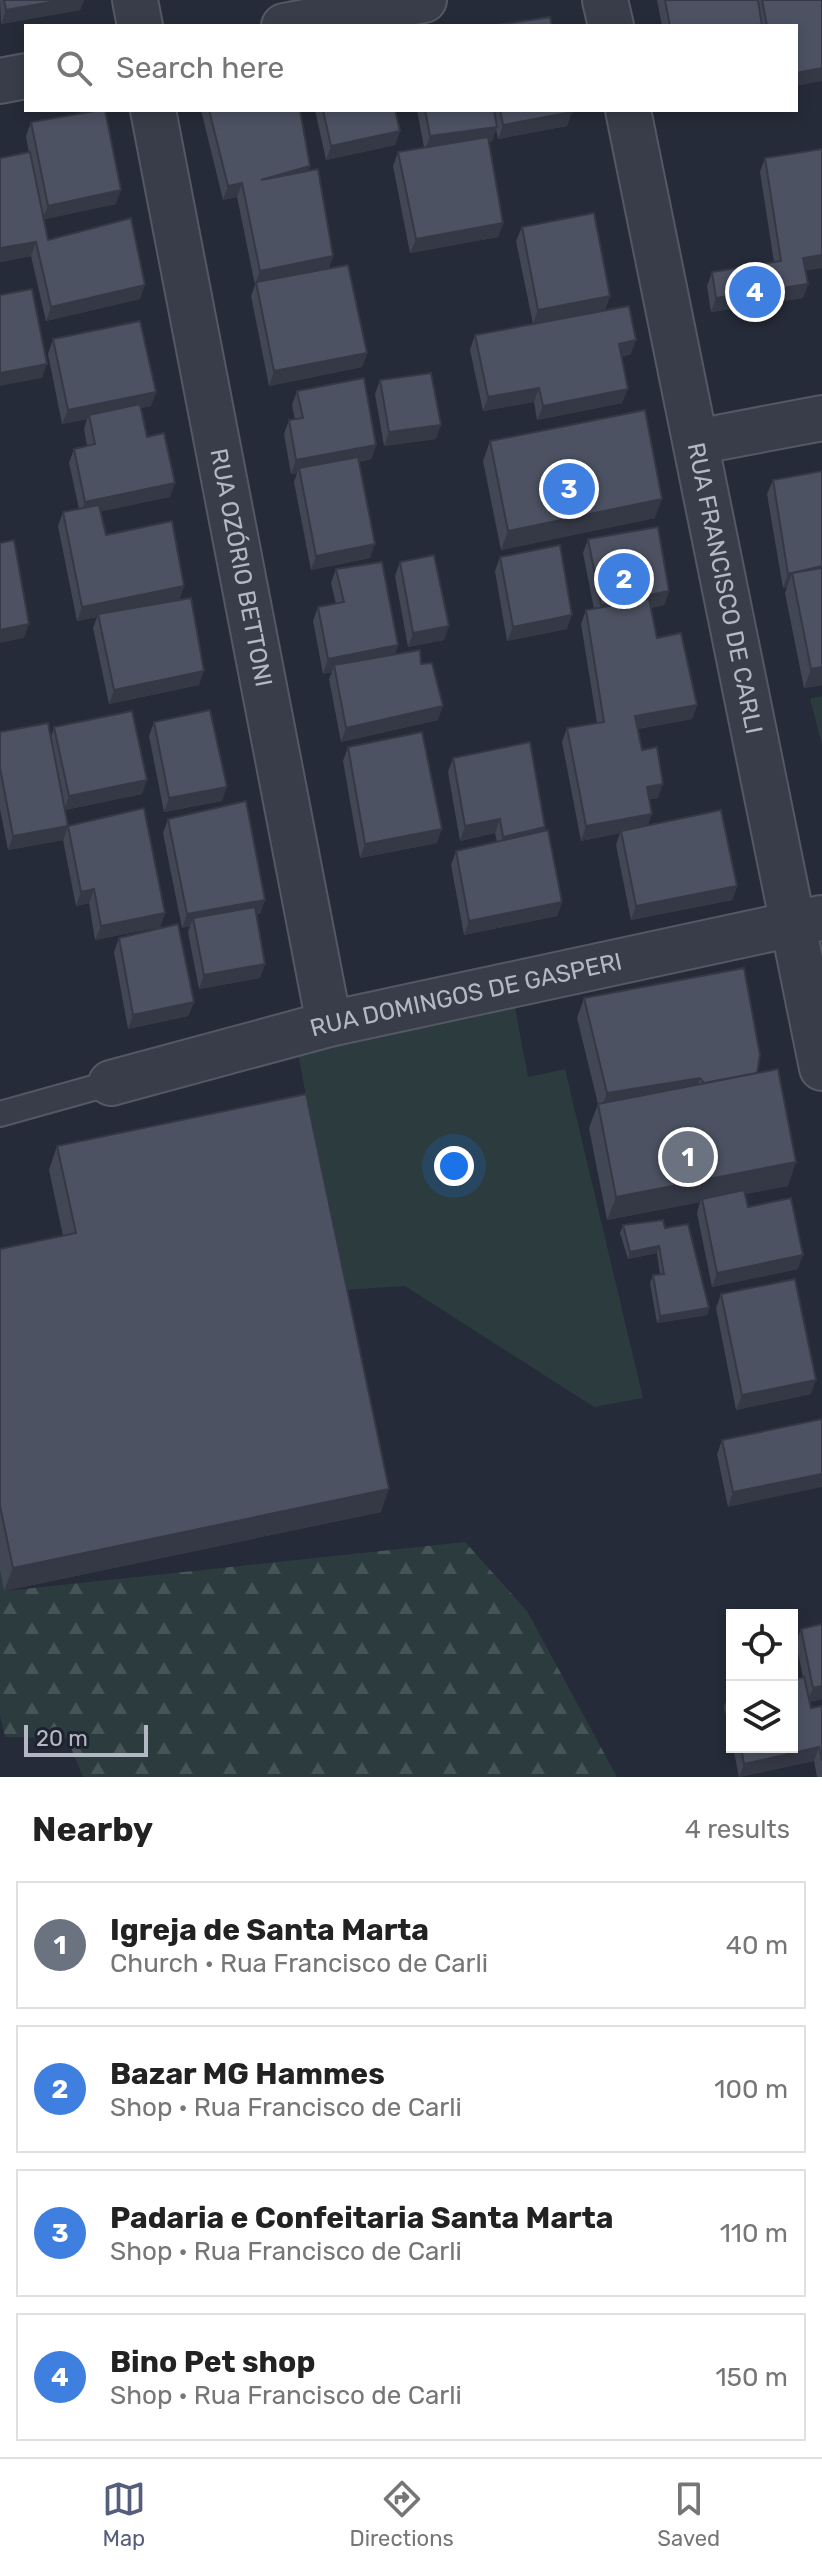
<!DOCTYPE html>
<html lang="en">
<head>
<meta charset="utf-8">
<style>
  :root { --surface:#fff; --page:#f2f2f2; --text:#222; --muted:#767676; --line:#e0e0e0; --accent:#555f7c }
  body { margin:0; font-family:Rubik,sans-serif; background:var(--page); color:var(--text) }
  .controls { position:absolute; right:24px; bottom:24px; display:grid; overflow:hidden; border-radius:0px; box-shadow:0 4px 12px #0003 }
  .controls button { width:72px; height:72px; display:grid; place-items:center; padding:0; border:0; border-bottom:2px solid var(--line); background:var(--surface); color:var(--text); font:40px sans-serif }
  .scale { position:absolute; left:24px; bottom:20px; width:124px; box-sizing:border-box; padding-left:8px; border:4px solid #b4b8c5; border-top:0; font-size:22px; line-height:28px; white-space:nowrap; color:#b4b8c5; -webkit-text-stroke:6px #1e222e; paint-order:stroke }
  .you { position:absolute; left:454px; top:1166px; width:28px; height:28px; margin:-20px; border:6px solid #fff; border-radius:50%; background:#1a73e8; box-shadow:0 0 0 12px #1a73e833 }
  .badge { display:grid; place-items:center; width:52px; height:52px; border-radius:50%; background:var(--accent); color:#fff; font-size:26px; font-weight:700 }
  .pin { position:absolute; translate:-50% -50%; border:4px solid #fff; box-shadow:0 2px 8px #0006 }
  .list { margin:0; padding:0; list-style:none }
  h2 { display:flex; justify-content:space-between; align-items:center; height:104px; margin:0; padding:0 32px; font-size:34px }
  h2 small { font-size:26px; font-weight:400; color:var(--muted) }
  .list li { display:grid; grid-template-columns:52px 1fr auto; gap:24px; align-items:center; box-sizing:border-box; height:128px; margin:0 16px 16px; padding:0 16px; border:2px solid var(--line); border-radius:0px }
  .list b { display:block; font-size:30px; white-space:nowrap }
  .list p { margin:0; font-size:26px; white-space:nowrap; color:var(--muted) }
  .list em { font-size:26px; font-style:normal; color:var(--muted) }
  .icon { flex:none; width:44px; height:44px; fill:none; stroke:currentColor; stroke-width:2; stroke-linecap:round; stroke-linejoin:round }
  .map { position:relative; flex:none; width:822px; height:1777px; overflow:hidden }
  .search { position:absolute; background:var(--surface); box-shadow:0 4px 12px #0003; left:24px; right:24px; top:24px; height:88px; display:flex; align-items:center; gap:20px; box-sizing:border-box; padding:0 28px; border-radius:0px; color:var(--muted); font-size:30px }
  .sheet { height:680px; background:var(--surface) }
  nav { display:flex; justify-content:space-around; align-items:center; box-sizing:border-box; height:112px; border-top:2px solid var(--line); background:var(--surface); font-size:22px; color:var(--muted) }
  nav a { display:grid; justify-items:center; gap:4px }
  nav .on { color:var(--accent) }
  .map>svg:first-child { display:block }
  .green { fill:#2b3b3e }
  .forest { fill:url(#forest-firs) }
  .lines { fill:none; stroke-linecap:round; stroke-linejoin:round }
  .service-casing { stroke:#545864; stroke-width:28 }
  .minor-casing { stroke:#545864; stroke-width:48 }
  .service { stroke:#393d49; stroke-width:24 }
  .minor { stroke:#393d49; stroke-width:44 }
  .wall { fill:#414754 }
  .shaded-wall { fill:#353945 }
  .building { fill:#4c5262; stroke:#353945; stroke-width:2 }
  .labels { text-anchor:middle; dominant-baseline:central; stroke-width:8; stroke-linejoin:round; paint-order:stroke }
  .street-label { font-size:24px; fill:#b4b8c5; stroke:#1e222e }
</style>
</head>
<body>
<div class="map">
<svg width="822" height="1777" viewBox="0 0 822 1777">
  <defs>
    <pattern id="forest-firs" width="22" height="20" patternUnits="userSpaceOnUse" patternTransform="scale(2)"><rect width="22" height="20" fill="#2b3b3e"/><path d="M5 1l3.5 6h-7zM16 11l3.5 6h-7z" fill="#475558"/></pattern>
  </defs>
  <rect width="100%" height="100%" fill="#252b38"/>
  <g class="green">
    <path d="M822,696v49l-12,-46z"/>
    <path d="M515,1007l13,70 37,-8 78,329 -49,9 -189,-121 -62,4 -45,-236z"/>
  </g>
  <path class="forest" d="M465,1542l62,69 90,166h-534l-16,-39 -62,-1 -5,-22v-145l5,21z"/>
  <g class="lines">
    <g class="service-casing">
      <path id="service" d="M0,1114l111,-31"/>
    </g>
    <g class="minor-casing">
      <g id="minor">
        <path d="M135,0l5,26"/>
        <path d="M605,0l6,26"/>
        <path d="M284,26l140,-26"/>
        <path d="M0,81l26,-5"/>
        <path id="s1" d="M153,110l176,914"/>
        <path id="s2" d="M628,110l194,958"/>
        <path d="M696,442l126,-24"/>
        <path id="s3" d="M111,1083l218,-59 492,-106"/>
      </g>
    </g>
    <use href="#service" class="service"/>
    <use href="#minor" class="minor"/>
  </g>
  <g class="wall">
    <path d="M0,0h84l-4,10 -79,14z"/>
    <path d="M657,0h165l-26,26h-134z"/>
    <path d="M201,110h99l9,61 24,85 -4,12 38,85 -5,14 -93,19 -18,-90 4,-11 -18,-88 -14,3z"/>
    <path d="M315,110h80l5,21 -5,14 -69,15z"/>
    <path d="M417,110h154l-4,16 -69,13 -2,-10 -4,12 -3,1 14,81 -5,14 -88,16 -17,-87 5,-14 26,-5z"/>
    <path d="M31,122l85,82 -72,15 4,21 92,59 -94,22 -15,-65 -31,6v-104l29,-5 -3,-17z"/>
    <path d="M765,158l43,126 -5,14 -92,14 -4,-26 5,-14 62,-10 -14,-90z"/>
    <path d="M522,227l88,69 -5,14 -72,14 -17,-83z"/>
    <path d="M475,335l156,19 -10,3 1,46 -85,17 -3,-18 -51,9 -13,-61z"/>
    <path d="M53,339l103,53 -5,14 -10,2 6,29 23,60 -70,14 6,24 78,51 -5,14 20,85 -90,19 -16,-76 4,-11 -20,4 -19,-95 5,-14 16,-3 -10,-46 5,-14 13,-3 -3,-17 3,-10 -25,5 -14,-70z"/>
    <path d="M380,380l56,59 -52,7 -9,-52z"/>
    <path d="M297,391l79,54 -5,14 -12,3 11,96 -59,12 -17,-88 3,-9 -6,1 -7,-40 5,-14h6l-3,-15z"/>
    <path d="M490,441l165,77 -154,32 -18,-89z"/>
    <path d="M773,480l49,205 -18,3 -19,-95 2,-6 -4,1 -16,-94z"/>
    <path d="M588,539l81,52 -5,14 -14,3 7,30 40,67 -5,14 -54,10 4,21 16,48 -8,1 -2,26 89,61 -5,14 -101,20 -15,-75 4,-12 -39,8 -19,-99 5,-14 30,-5 -16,-99 5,-14 8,-1 -11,-56z"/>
    <path d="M500,557l67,72 -60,12 -12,-70z"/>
    <path d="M400,562l44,78 -36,7 -13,-71z"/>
    <path d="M336,569l62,76 -3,9 26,10 17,56 -97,22 -12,-63 3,-7 -9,2 -10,-53 5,-14 18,-3 -5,-21z"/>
    <path d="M154,722l68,79 -58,11 -15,-76z"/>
    <path d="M54,727l88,67 -77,16 3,16 -5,14 -55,10 -8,-41v-77l51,5z"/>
    <path d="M348,747l89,96 -77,15 -17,-97z"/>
    <path d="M453,758l92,69 -1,4 18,71 -5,14 -93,19 -13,-70 5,-14 41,-9 -2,-9 -35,8 -12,-69z"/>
    <path d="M168,819l97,81 -5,14h-4l9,50 -5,14 -61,11 -11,-57 2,-6 -8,2 -19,-95z"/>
    <path d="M68,826l97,87 -5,14 -65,13 -6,-37 -13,3 -13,-66z"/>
    <path d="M119,938l75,64 -6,14 -60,13 -14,-77z"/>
    <path d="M584,998l173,75 31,113 -43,8 3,13 50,62 -86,18 -15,-74 3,-11 -93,18 -18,-92 9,-24 -21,-86z"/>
    <path d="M57,1146l324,366 -377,79 -4,-21v-321l63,-13 -14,-66z"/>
    <path d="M623,1225l42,3 44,80 -2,7 -50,8 -7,-40 3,-8 7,-1 -3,-21 -29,6 -8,-26z"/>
    <path d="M721,1294l90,100 -75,16 -20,-102z"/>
    <path d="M822,1419l-94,88 -11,-53 5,-14z"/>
    <path d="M822,1624v75l-13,3 2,6 11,-2v71h-5l-3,-16 -75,16 -6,-30h59l11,-70 -7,-34 5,-14z"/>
    <path d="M729,1693h3v51l-8,-37z"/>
  </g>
  <g class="shaded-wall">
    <path d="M62,0h22l-4,10 -79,14 5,-14z"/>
    <path d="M822,68v13l-26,5v-13z"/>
    <path d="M572,112l-5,14 -69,13 5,-14z"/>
    <path d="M497,127l-5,14 -67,9 5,-14z"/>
    <path d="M400,131l-5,14 -69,15 5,-14z"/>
    <path d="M310,166l-5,14h-44z"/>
    <path d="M242,183l-5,14 -14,3 5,-14z"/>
    <path d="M121,190l-5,14 -74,16 6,-14z"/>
    <path d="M503,223l-5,14 -88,16 6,-14z"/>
    <path d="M36,242l-5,14 -31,6v-14z"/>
    <path d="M822,255v13l-24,4 5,-14z"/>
    <path d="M333,256l-5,14 -72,12 -1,3 5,-14z"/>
    <path d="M808,284l-5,14 -92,14 5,-14z"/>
    <path d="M145,285l-5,14 -94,22 5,-14z"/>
    <path d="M610,296l-5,14 -72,14 5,-14z"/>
    <path d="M636,340l-5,14 -17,4 5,-14z"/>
    <path d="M367,353l-5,14 -93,19 5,-15z"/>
    <path d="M47,364l-5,14 -42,8v-13z"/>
    <path d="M539,388l-5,14 -51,9 5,-14z"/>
    <path d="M628,389l-6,14 -85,17 6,-14z"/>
    <path d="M156,392l-5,14 -61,13 -1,-4 -2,4 -25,5 6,-14z"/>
    <path d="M441,425l-5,14 -52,7 5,-14z"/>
    <path d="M376,445l-5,14 -71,13 -1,-4 -2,5 -6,1 5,-14z"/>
    <path d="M175,483l-5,14 -90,19 5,-14z"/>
    <path d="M662,499l-7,19 -154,32 7,-19z"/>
    <path d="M375,544l-5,14 -59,12 5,-14z"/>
    <path d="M822,566v13l-30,-6 -5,14 -4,1 5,-14z"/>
    <path d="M184,586l-5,14 -81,14 -1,3 -20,4 5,-14z"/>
    <path d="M669,591l-5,14 -68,14 5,-14z"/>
    <path d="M572,615l-5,14 -60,12 6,-14z"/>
    <path d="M29,624l-5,14 -24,5v-13z"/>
    <path d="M449,626l-5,14 -36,7 5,-14z"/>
    <path d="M398,645l-5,14 -59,6 -2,7 -9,2 5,-15z"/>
    <path d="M822,667v18l-18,3 7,-19z"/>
    <path d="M204,671l-5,14 -90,19 5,-14z"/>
    <path d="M697,705l-5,14 -62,11 5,-14z"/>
    <path d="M443,706l-5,14 -97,22 5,-14z"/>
    <path d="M147,780l-5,14 -78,16 5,-14z"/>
    <path d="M663,784l-5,14 -16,3 5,-14z"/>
    <path d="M227,787l-5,14 -58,11 5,-14z"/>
    <path d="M652,814l-5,14 -26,3 -1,2 -39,8 5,-15z"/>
    <path d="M500,819l-5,14 -35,8 5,-15z"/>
    <path d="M68,826l-5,14 -55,10 5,-14z"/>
    <path d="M545,827l-5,14 -42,10 5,-14z"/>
    <path d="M442,829l-5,14 -77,15 5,-14z"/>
    <path d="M737,886l-5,14 -101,20 5,-14z"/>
    <path d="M94,889l-5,14 -13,3 5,-14z"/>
    <path d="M265,900l-5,14 -65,12 -2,-8 -3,8 -8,2 5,-14z"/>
    <path d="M562,902l-5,14 -93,19 5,-14z"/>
    <path d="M165,913l-5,14 -65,13 6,-14z"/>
    <path d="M265,964l-5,14 -61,11 5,-14z"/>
    <path d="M194,1002l-6,14 -60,13 5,-14z"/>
    <path d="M700,1078l-7,20 -93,15 7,-20z"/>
    <path d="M796,1162l-8,24 -85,16 -1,-3 -2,3 -93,18 9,-23z"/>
    <path d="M659,1246l-2,7 -29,6 2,-7z"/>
    <path d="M803,1255l-5,14 -86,18 5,-14z"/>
    <path d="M709,1308l-2,7 -50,8 3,-7z"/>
    <path d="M816,1380l-5,14 -75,16 6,-15z"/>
    <path d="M822,1474v13l-94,20 5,-15z"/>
    <path d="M389,1489l-8,23 -377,79 9,-23z"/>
    <path d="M822,1686v13l-15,3 6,-14z"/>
    <path d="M819,1747l-5,14 -75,16 5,-13z"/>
  </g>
  <g class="building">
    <path d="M4,0h58l-56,10z"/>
    <path d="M665,0h93l4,26h-92z"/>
    <path d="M762,0h60v68l-26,5v-47h-29z"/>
    <path d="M550,17l2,9h-61z"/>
    <path d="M101,110h4l16,80 -73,16 -17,-84z"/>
    <path d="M209,110h91l10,56 -49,14 57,-11 15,87 -73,15 -18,-88 -14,3z"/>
    <path d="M323,110h72l5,21 -69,15z"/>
    <path d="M425,110h69l3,17 -67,9z"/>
    <path d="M500,110h71l1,2 -69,13z"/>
    <path d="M488,137l15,86 -87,16 -18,-87z"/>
    <path d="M822,149v106l-19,3 5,26 -92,14 -4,-26 69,-11 -16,-103z"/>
    <path d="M30,152l18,88 83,-22 14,67 -94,22 -15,-65 -36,6v-90z"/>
    <path d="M594,213l16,83 -72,14 -16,-83z"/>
    <path d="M348,265l19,88 -93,18 -18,-89z"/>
    <path d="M32,289l15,75 -47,9v-78z"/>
    <path d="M629,306l7,34 -17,4 9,45 -85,17 -4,-18 -51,9 -13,-62z"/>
    <path d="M140,321l16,71 -88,18 -15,-71z"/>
    <path d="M431,373l10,52 -52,7 -9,-52z"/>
    <path d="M364,378l12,67 -80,15 -7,-40 14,-2 -6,-27z"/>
    <path d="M140,404l7,33 17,-4 11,50 -90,19 -11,-53 21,-5 -6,-29z"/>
    <path d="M645,410l17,89 -154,32 -18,-90z"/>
    <path d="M358,457l17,87 -59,12 -17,-88z"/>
    <path d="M822,471v95l-34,8 -15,-94z"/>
    <path d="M99,505l7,30 66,-14 12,65 -102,21 -19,-95z"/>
    <path d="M658,527l11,64 -68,14 -13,-66z"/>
    <path d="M14,540l15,84 -29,6v-87z"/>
    <path d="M560,545l12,70 -59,12 -13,-70z"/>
    <path d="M434,555l15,71 -36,7 -13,-71z"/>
    <path d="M382,562l16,83 -70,14 -10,-52 26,-5 -8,-33z"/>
    <path d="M822,568v99l-11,2 -19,-96z"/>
    <path d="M191,598l13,73 -90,19 -16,-76z"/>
    <path d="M649,599l8,39 24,-5 16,72 -62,11 7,34 15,-3 6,37 -16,3 5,27 -66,12 -19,-98 37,-6 -18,-112z"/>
    <path d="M420,650l1,14 11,-1 11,43 -97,22 -12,-63z"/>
    <path d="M210,710l17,77 -58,11 -15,-76z"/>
    <path d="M132,711l15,69 -78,16 -15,-69z"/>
    <path d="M48,723l20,103 -55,10 -13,-68v-36z"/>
    <path d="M422,732l20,97 -77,15 -17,-97z"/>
    <path d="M530,742l15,85 -42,10 -3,-18 -35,7 -12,-68z"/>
    <path d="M246,801l19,99 -78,14 -19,-95z"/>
    <path d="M144,808l21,105 -64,13 -7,-37 -13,3 -13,-66z"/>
    <path d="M721,810l16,76 -101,20 -15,-75z"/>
    <path d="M548,830l14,72 -93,19 -13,-70z"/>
    <path d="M255,907l10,57 -61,11 -11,-57z"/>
    <path d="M178,924l16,78 -61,13 -14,-77z"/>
    <path d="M744,968l16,87 -3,18 -53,10 -4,-5 -93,15 -23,-95z"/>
    <path d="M778,1069l18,93 -180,35 -18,-93z"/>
    <path d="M306,1094l83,395 -376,79 -13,-62v-257l76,-16 -19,-87z"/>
    <path d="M744,1190l4,17 43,-9 12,57 -86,18 -15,-74z"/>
    <path d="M663,1220l2,8 23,-4 21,84 -49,8 -7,-41 11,-1 -5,-28 -29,6 -7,-27z"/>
    <path d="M795,1279l21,101 -74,15 -21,-101z"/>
    <path d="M822,1419v55l-89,18 -11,-52z"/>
    <path d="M822,1624v62l-9,2 -12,-59z"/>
    <path d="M804,1677l7,31 11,-2v55l-3,-14 -75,17 -3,-17h51v-67z"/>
  </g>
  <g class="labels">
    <g class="street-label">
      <text stroke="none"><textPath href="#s1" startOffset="466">RUA OZÓRIO BETTONI</textPath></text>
      <text stroke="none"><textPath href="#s2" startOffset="488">RUA FRANCISCO DE CARLI</textPath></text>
      <text stroke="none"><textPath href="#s3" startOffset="366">RUA DOMINGOS DE GASPERI</textPath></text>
    </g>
  </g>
</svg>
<div class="controls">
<button><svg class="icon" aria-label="locate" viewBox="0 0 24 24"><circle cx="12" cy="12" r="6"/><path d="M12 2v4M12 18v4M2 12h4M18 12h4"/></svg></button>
<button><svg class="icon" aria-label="layers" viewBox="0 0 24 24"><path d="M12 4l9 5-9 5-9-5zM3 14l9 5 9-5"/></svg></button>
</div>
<div class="scale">20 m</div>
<div class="you"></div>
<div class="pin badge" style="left:688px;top:1157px;background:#6b7280">1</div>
<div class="pin badge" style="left:624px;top:579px;background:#3f7fe0">2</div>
<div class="pin badge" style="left:569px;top:489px;background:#3f7fe0">3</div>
<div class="pin badge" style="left:755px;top:292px;background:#3f7fe0">4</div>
<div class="search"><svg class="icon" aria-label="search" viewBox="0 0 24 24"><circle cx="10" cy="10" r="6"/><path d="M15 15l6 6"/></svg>Search here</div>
</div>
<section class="sheet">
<h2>Nearby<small>4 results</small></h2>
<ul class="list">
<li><span class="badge" style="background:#6b7280">1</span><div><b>Igreja de Santa Marta</b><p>Church · Rua Francisco de Carli</p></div><em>40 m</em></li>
<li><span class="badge" style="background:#3f7fe0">2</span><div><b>Bazar MG Hammes</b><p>Shop · Rua Francisco de Carli</p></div><em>100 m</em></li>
<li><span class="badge" style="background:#3f7fe0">3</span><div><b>Padaria e Confeitaria Santa Marta</b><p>Shop · Rua Francisco de Carli</p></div><em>110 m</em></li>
<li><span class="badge" style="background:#3f7fe0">4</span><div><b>Bino Pet shop</b><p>Shop · Rua Francisco de Carli</p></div><em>150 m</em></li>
</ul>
</section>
<nav>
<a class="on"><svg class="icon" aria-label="map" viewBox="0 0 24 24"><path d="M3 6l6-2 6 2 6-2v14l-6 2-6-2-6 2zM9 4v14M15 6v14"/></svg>Map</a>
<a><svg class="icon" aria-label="directions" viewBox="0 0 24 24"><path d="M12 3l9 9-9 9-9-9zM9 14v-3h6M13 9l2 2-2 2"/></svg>Directions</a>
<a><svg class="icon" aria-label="saved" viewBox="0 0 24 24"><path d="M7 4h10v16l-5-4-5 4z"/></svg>Saved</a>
</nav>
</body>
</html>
